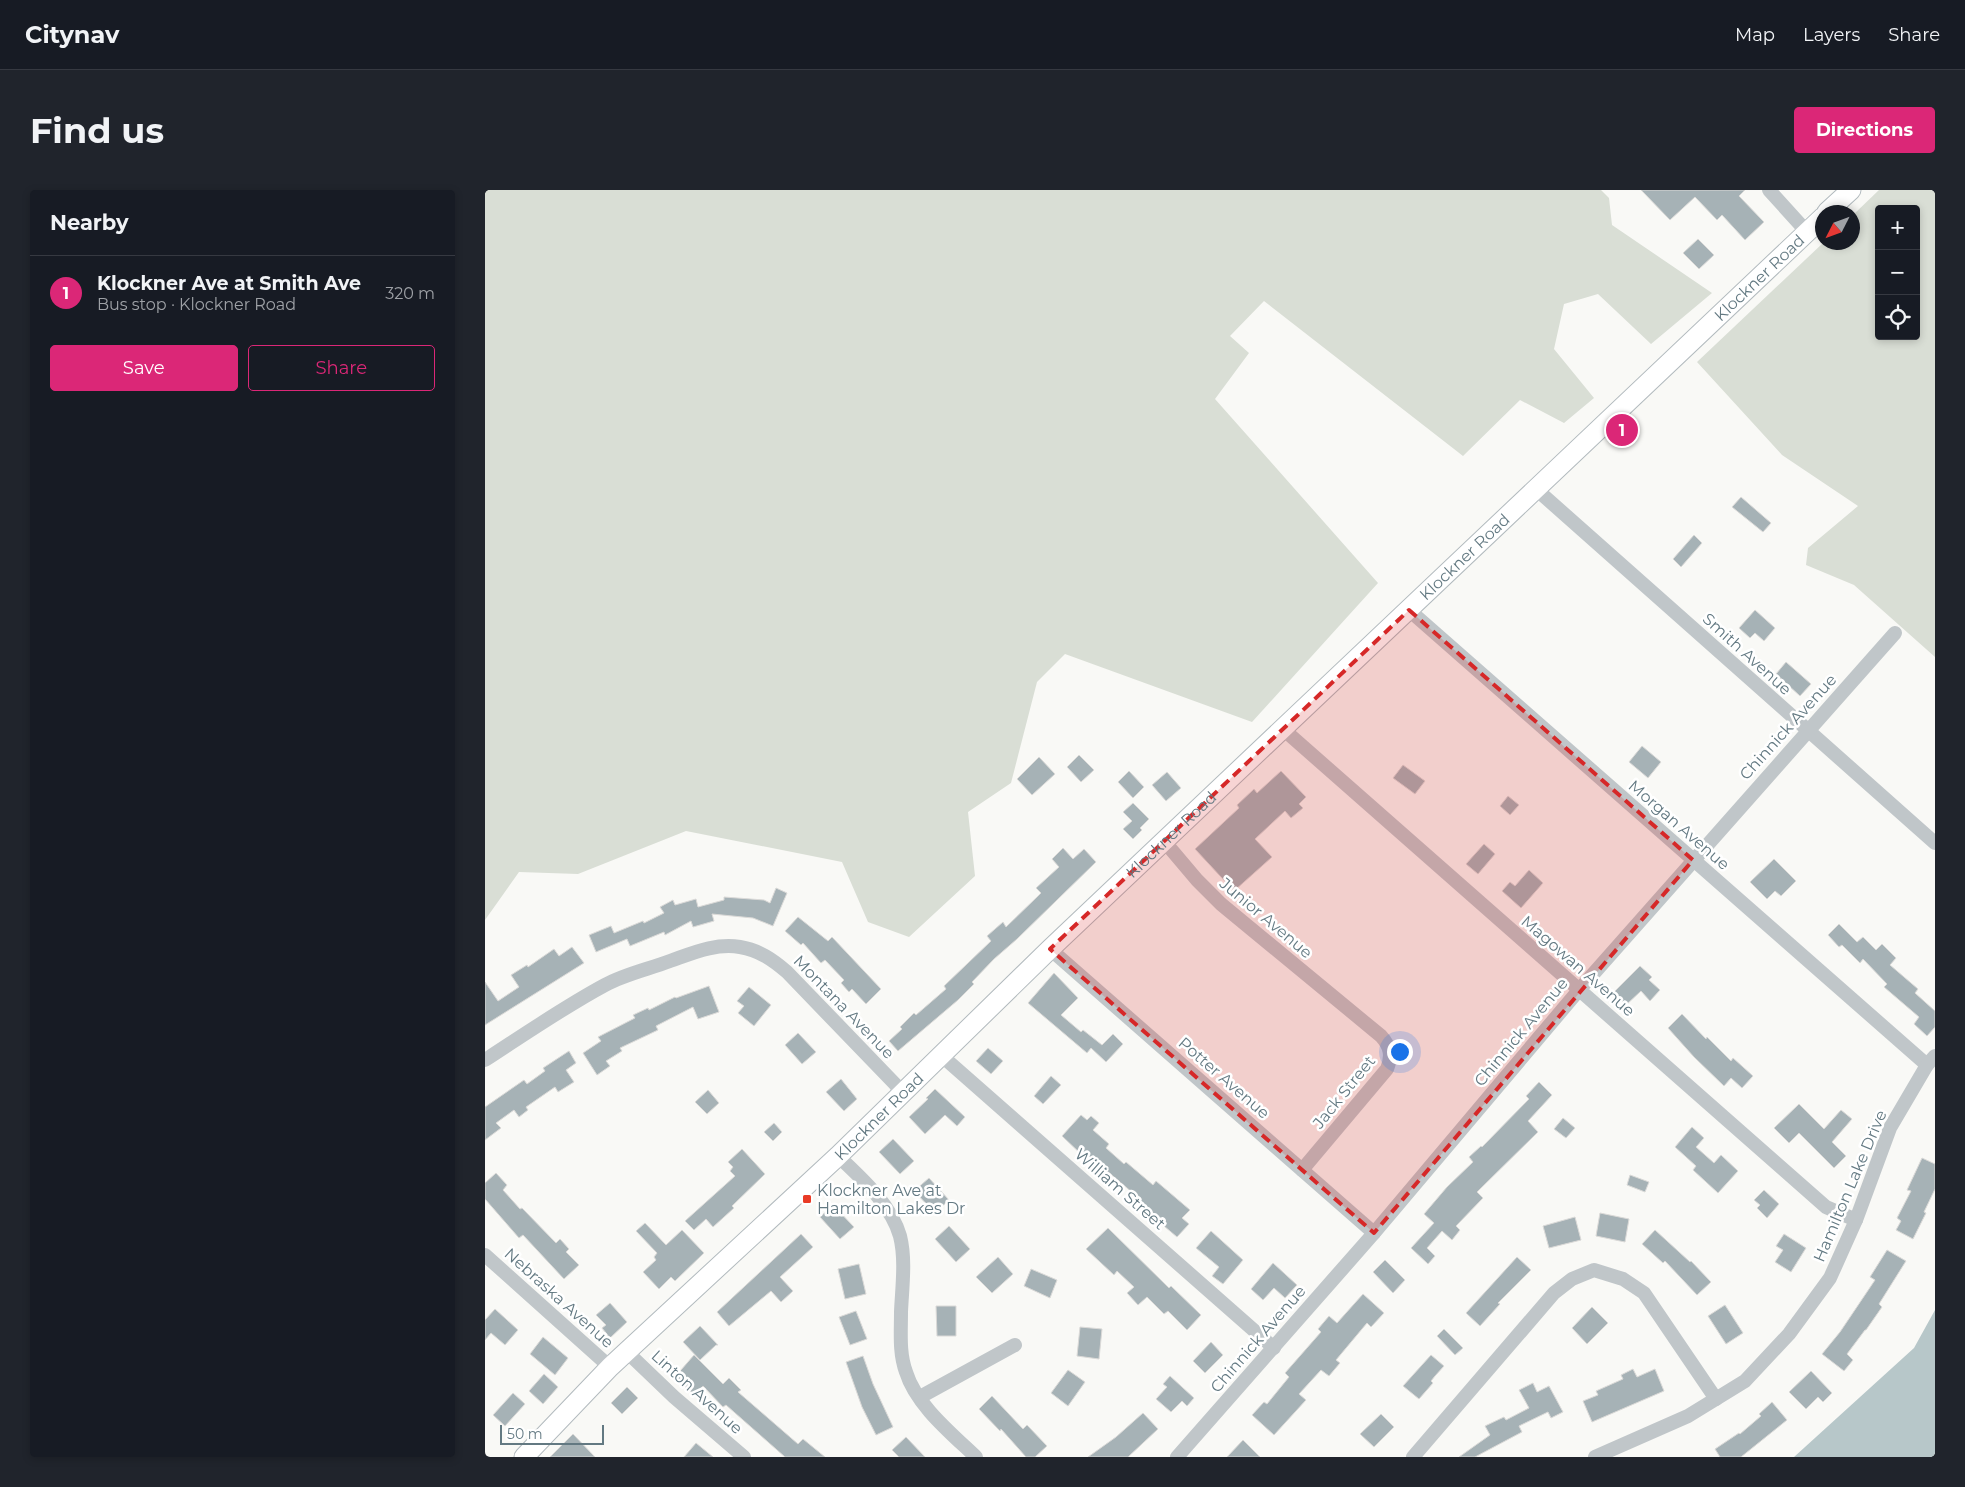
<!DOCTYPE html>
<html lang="en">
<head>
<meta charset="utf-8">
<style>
  :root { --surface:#171b24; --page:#20242c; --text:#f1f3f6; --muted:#9ea1a6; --line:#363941; --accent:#db2777 }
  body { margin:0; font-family:Montserrat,sans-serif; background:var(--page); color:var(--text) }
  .controls { position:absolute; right:15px; top:15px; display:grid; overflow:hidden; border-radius:5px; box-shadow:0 2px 8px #0003 }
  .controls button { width:45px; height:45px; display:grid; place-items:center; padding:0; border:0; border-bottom:1px solid var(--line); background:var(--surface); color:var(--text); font:25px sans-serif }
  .compass { position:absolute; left:1330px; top:15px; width:45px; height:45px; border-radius:50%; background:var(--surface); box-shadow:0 2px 8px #0003; rotate:228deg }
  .scale { position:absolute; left:15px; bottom:12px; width:104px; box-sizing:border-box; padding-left:5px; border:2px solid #637982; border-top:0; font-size:14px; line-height:18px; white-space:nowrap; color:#637982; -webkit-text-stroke:4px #fff; paint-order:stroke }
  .you { position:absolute; left:914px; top:861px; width:18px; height:18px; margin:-12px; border:4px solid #fff; border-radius:50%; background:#1a73e8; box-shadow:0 0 0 8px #1a73e833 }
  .badge { display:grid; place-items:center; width:32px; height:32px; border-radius:50%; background:var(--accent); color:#fff; font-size:16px; font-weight:700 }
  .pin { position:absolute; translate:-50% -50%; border:2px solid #fff; box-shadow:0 1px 5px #0006 }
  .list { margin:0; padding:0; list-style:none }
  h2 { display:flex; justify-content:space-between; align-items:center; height:65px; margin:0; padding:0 20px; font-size:21px }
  h2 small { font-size:16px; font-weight:400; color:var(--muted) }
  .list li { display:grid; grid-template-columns:32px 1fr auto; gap:15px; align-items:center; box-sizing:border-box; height:75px; padding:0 20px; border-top:1px solid var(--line) }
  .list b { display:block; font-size:19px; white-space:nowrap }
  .list p { margin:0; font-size:16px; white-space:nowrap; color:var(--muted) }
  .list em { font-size:16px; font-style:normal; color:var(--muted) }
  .actions { display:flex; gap:10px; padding:15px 20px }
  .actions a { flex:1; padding:11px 0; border:1px solid var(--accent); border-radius:5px; text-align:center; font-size:18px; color:var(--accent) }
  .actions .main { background:var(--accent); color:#fff }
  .icon { flex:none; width:28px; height:28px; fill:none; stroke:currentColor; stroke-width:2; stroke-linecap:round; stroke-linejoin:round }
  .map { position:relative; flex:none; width:1450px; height:1267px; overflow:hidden; border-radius:5px }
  header { display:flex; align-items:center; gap:30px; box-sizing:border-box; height:70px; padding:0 25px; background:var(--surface); border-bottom:1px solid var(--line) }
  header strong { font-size:24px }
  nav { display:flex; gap:28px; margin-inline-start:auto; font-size:18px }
  .intro { display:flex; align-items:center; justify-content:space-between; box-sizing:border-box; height:120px; padding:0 30px }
  h1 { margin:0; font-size:35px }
  .button { padding:12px 22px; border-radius:5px; background:var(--accent); color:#fff; font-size:18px; font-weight:700 }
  main { display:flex; gap:30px; padding:0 30px }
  aside { flex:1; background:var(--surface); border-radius:5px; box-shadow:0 2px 8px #0003 }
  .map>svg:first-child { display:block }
  .green { fill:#d9ded5; fill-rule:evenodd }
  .water { fill:#b7c7c9 }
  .building { fill:#a6b2b6; stroke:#dbdad8 }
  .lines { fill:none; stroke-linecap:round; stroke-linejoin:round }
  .secondary-casing { stroke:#b2babe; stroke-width:21 }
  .street { stroke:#c0c6c9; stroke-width:14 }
  .secondary { stroke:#fff; stroke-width:19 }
  .marked { fill:#d62828; fill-opacity:0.2; stroke:#d62828; stroke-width:4; stroke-dasharray:10 6; stroke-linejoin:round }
  .poi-dot { fill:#e93b26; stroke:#fff; stroke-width:2 }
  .labels { text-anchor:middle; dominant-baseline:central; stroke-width:5; stroke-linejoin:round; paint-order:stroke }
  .street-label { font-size:16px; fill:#637982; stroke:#fff }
  .poi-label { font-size:16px; fill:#637982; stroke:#fff; text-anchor:start }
</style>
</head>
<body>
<header>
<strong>Citynav</strong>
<nav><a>Map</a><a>Layers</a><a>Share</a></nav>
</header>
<div class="intro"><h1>Find us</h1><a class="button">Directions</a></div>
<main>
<aside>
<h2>Nearby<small></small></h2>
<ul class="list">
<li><span class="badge">1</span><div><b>Klockner Ave at Smith Ave</b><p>Bus stop · Klockner Road</p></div><em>320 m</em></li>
</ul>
<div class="actions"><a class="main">Save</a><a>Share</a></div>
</aside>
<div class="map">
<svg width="1450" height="1267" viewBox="0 0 1450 1267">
  <rect width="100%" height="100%" fill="#f9f9f6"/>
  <g class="green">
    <path d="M0,0h1116l8,8 3,27 100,68 -61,51 -53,-50 -34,10 -10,45 40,49 -30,25 -44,-23 -57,56 -199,-155 -34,35 19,17 -34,46 163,184 -126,139 -187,-68 -28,28 -26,101 -43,29 7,64 -66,61 -41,-15 -26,-60 -156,-31 -108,43 -59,-2 -34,48z"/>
    <path d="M1394,0h56v467l-81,-72 -48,-20 2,-17 50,-42 -76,-51 -85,-93 126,-119 30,-1v-27zM1394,19h37v127h-37z"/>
  </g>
  <path class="water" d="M1450,1120v147h-141l120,-109z"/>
  <g class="building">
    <path d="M1156,0h104l-6,6 25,26 -19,18 -23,-25 -5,5 -22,-23 -25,23z"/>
    <path d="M1213,49l16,16 -15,14 -16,-16z"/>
    <path d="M1256,307l30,26 -8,9 -31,-25z"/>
    <path d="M1209,345l8,8 -21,24 -8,-8z"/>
    <path d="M1270,420l20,18 -11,13 -9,-8 -5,5 -11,-10z"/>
    <path d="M1301,472l25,22 -11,12 -24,-22z"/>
    <path d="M1157,556l19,16 -13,16 -19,-16z"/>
    <path d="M594,565l15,15 -13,12 -14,-15z"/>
    <path d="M554,567l16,17 -23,21 -15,-16z"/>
    <path d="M918,575l22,16 -10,13 -22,-16z"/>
    <path d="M644,581l15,16 -11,11 -15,-16z"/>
    <path d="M796,581l25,26 -7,7 4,4 -12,10 -6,-7 -30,28 17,18 -38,34 -39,-42 44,-41 -2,-3 17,-16 3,4z"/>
    <path d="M682,582l14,16 -15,13 -14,-16z"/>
    <path d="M1023,606l11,9 -9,10 -10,-9z"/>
    <path d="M648,613l16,16 -9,9 2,2 -9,9 -10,-10 9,-8 -9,-9z"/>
    <path d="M999,654l11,10 -17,20 -12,-10z"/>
    <path d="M578,658l10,11 11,-10 12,13 -79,77 -23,20 -22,23 2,2 -16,16 -60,51 -9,-10 13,-12 -2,-2 14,-14 2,2 30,-26 -2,-3 47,-45 -4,-5 16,-14 3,5 31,-30 4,-4 -5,-5 23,-21 -7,-8z"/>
    <path d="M1289,669l22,22 -15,15 -6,-5 -8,8 -17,-17z"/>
    <path d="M1044,680l14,13 -22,25 -19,-17 8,-9 5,4z"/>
    <path d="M291,698l11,5 -14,33 -20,-8 -41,-4 2,7 -21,6 -2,-6 -26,14 -1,-3 -34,14 -3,-7 -31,13 -7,-17 22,-9 3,7 29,-12 1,2 20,-10 -4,-6 13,-7 2,5 21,-6 2,8 26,-7v-3l40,3 6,3z"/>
    <path d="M313,727l30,24 4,-4 49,52 -15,15 -14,-15 -3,3 -8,-9 3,-3 -19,-20 -4,3 -18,-20 -2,2 -16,-14z"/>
    <path d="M1354,734l18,18 6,-5 13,13 6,-6 14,14 -6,7 28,24 -3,4 20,18v16l-8,9 -13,-12 5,-7 -35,-30 3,-3 -24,-25 -3,4 -18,-18 -3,2 -11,-12z"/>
    <path d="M87,757l12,16 -99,62v-43l13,19 21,-14 -8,-12 16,-10 1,2 26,-18 5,7z"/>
    <path d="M1155,776l12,11 -3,3 11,10 -10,11 -9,-10 -15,14 -13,-12z"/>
    <path d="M569,783l24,25 -17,17 20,17 2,-2 19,15 11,-11 10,10 -17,18 -15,-14 -4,5 -59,-50z"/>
    <path d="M224,796l10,26 -21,7 -5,-12 -37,19 2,4 -38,18 2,3 -16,10 4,5 -13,9 -14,-22 18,-12 -3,-4 37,-19 -2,-3 15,-7 1,2 26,-13 1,1z"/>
    <path d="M264,797l22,18 -17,21 -16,-13 6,-7 -7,-5z"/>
    <path d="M1197,824l24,25 1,-2 24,24 2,-3 20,18 -11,12 -11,-10 -7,8 -30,-29 -26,-29z"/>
    <path d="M313,843l18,19 -14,12 -17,-19z"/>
    <path d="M503,858l15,13 -12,13 -15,-13z"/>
    <path d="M84,861l7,12 -10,7 8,12 -16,10 -3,-5 -29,20 2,3 -9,7 -5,-7 -18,13 5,5 -16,12v-33l39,-27 3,4 18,-13 -2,-3z"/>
    <path d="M566,886l10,9 -18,19 -9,-8z"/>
    <path d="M356,889l16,20 -13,12 -18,-19z"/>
    <path d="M1054,892l13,13 -24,26 10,11 -61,60 6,6 -27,28 4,4 -8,10 -10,-9 -15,17 8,8 -7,8 -17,-16 23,-25 -10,-9 23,-27 26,-25 -4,-5 12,-11 1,1 47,-48 -3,-3z"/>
    <path d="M450,899l30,28 -8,9 -12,-11 -20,19 -16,-17 19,-18 -2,-1z"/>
    <path d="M223,900l11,13 -12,11 -12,-12z"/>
    <path d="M1314,914l25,25 17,-19 11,9 -20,23 14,14 -12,12 -35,-35 -10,10 -15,-15z"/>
    <path d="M596,925l6,5 4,-4 8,7 -6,7 16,14 -3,4 18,16 2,-2 27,23 3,-4 34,29 -8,8 7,6 -12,13 -13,-11 2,-2 -27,-23 1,-2 -33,-28 -4,4 -41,-39z"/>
    <path d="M1078,928l12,10 -9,10 -12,-9z"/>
    <path d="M289,933l8,9 -9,9 -9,-9z"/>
    <path d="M1207,937l12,11 -8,9 18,16 7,-8 17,16 -20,22 -25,-23 3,-4 -21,-19z"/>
    <path d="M408,949l21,22 -14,13 -21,-22z"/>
    <path d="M257,959l23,25 -33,32 2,2 -21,19 -7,-8 -12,11 -9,-9 50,-45 -5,-5 3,-4 -5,-5z"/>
    <path d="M1437,968l13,6v25l-11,23 2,1 -13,26 -17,-9 5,-9 -4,-3 14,-27 -4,-1z"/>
    <path d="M11,983l11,12 -4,5 17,19 2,-1 34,35 4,-4 9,10 -3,3 13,13 -15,14 -41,-44 -4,3 -34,-39v-16z"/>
    <path d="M1145,985l19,7 -4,10 -18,-7z"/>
    <path d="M444,988l20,22 -14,13 -21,-22z"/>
    <path d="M1279,1000l15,14 -12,14 -10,-10 3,-3 -6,-5z"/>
    <path d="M348,1015l21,22 -14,12 -20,-22z"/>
    <path d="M1115,1023l29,6 -4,23 -29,-6z"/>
    <path d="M1090,1027l6,23 -32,8 -6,-22z"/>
    <path d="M160,1033l21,22 16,-15 22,23 -29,28 -4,-4 -12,12 -16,-17 13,-12 -2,-3 3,-4 -21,-22z"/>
    <path d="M464,1036l21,23 -14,13 -21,-23z"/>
    <path d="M623,1038l61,60 2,-2 30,29 -14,15 -19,-19 -4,3 -17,-17 -9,8 -11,-12 7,-6 -17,-16 -3,4 -28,-26z"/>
    <path d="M1170,1040l35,32 1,-1 20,21 -14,13 -32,-34 -2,2 -21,-19z"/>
    <path d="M726,1041l32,29 -20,24 -11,-8 7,-9 -23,-19z"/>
    <path d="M316,1044l12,13 -33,30 13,14 -12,11 -10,-11 -42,35 -12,-14z"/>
    <path d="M1299,1044l22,14 -15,24 -16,-10 8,-12 -7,-4z"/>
    <path d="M1402,1060l19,11 -27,43 3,3 -16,23h-1l-18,24 6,6 -9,11 -22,-17 18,-22 35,-52 -5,-3z"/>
    <path d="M513,1067l15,17 -21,19 -16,-16z"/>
    <path d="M1032,1067l14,13 -33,33 2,1 -20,22 -14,-13z"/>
    <path d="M900,1070l20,20 -12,13 -20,-21z"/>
    <path d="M788,1073l24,22 -12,13 -11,-10 -11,12 -12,-11z"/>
    <path d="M374,1074l7,30 -21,5 -7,-30z"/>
    <path d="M546,1079l26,11 -7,18 -26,-12z"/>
    <path d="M878,1104l21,19 -13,14 -4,-4 -31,37 4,3 -11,13 -8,-6 -22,24 7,6 -32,35 -22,-20 12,-13 3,2 22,-27 -4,-4 36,-41 -3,-3 11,-13 8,7z"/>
    <path d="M125,1113l17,19 -17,16 -8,-10 4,-3 -10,-10z"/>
    <path d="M1240,1115l18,28 -17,11 -18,-28z"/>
    <path d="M451,1116h20v30h-19z"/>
    <path d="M1107,1117l16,16 -21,21 -15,-16z"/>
    <path d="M10,1119l23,21 -13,15 -14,-12 -6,7v-20z"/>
    <path d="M371,1121l11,28 -17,6 -11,-28z"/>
    <path d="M215,1136l18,19h-2l-16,15 -17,-18z"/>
    <path d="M595,1137l22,2 -3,30 -22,-3z"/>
    <path d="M959,1139l19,19 -8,7 -18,-19z"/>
    <path d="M58,1147l25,21 -13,17 -25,-21z"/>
    <path d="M726,1152l12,13 -18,18 -12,-12z"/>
    <path d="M209,1165l29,29 6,-6 12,12 -3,2 60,52 5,-5 22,18h-40l-59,-52 -3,2 -20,-21 -8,9 -21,-17z"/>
    <path d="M946,1165l13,11 -9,10 -4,5 2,2 -14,16 -16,-13z"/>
    <path d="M378,1166l10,28 20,43 -17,8 -14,-28 -16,-45z"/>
    <path d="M1148,1179l4,8 18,-8 9,22 -72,31 -9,-21 15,-6 -2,-4 27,-12 -2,-4z"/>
    <path d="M583,1180l17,12 -17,24 -17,-13z"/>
    <path d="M1326,1181l21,22 -9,9 -5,-5 -12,12 -17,-17z"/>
    <path d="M59,1184l14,13 -15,17 -14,-13z"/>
    <path d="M685,1186l24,22 -7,8 -5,-5 -11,11 -15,-13 11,-12 -4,-3z"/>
    <path d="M1048,1193l4,9 12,-6 14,26 -12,6 -3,-6 -29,14 3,6 -47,25h-16l31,-22 -5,-9 19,-9 2,3 23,-12 -10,-18z"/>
    <path d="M142,1197l11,11 -16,16 -11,-11z"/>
    <path d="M28,1203l12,11 -20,22 -12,-11z"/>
    <path d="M507,1206l31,33 4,-4 20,21 -12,11h-9l-25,-28 -1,2 -21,-22z"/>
    <path d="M1287,1212l15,18 -46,37h-21l-5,-8 24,-16 1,1 21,-18 -2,-2z"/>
    <path d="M658,1223l15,16 -30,28h-40l28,-20z"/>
    <path d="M896,1224l13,13 -20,20 -14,-13z"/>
    <path d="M88,1244l22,23h-45z"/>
    <path d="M421,1247l19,20h-26l-7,-7z"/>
    <path d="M758,1250l17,17h-33z"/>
    <path d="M211,1253l17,14h-29z"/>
  </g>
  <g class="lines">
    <g class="secondary-casing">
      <g id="secondary">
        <path d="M1342,22l24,-22"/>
        <path id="s1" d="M39,1267l86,-90 228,-211 212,-207 773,-732"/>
      </g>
    </g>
    <g class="street">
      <path d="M1284,0l38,42"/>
      <path d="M1051,299l399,354"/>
      <path d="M924,420l518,455"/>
      <path d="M798,539l543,478 30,13"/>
      <path d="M679,651l33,39 24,24 160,132c10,11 11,20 6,33l-85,101"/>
      <path d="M565,759l324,284"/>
      <path d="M457,866l332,292"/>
      <path d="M0,870c40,-26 79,-53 120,-75 20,-11 44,-16 65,-24 23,-8 45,-18 70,-14 19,3 33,13 47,25l108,112 7,9"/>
      <path d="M353,966c23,22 53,48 62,80 6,24 2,52 1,76 0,21 -2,41 5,60 10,33 46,62 70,85"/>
      <path d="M0,1065l125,112"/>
      <path d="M142,1162l47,45 70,60"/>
      <path d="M435,1207l95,-52"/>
      <path d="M692,1267l197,-224 205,-243 316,-357"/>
      <path d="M928,1267l141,-164 18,-14 22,-9 29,9 21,14 72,106"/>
      <path d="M1110,1267l93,-41 57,-35 44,-47 41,-56 26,-58 34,-92 37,-63 8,-9"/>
    </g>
    <use href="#secondary" class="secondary"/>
  </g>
  <path class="marked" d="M924,420l284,250 -319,373 -324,-284z"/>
  <rect class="poi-dot" x="317" y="1004" width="10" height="10" rx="2.5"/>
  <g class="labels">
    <g class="street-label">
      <text stroke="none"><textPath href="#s1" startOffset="1708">Klockner Road</textPath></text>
      <text stroke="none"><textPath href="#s1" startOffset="1302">Klockner Road</textPath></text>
      <text transform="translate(1262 464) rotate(42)">Smith Avenue</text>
      <text transform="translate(1303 537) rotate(-48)">Chinnick Avenue</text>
      <text transform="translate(1194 635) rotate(41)">Morgan Avenue</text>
      <text stroke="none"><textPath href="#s1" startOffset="898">Klockner Road</textPath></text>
      <text transform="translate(781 728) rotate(40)">Junior Avenue</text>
      <text transform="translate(1093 776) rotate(41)">Magowan Avenue</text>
      <text transform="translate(359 817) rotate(46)">Montana Avenue</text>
      <text transform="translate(1036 842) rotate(-50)">Chinnick Avenue</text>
      <text transform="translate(739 888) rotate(41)">Potter Avenue</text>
      <text transform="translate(859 902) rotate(-51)">Jack Street</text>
      <text stroke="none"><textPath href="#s1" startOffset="492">Klockner Road</textPath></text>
      <text transform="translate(1365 996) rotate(-67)">Hamilton Lake Drive</text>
      <text transform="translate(635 999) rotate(41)">William Street</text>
      <text transform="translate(74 1108) rotate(42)">Nebraska Avenue</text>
      <text transform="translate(773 1149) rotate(-49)">Chinnick Avenue</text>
      <text transform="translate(212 1202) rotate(42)">Linton Avenue</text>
    </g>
    <g class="poi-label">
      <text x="332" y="1000">Klockner Ave at<tspan x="332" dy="18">Hamilton Lakes Dr</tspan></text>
    </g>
  </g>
</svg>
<div class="controls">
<button>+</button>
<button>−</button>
<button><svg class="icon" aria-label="locate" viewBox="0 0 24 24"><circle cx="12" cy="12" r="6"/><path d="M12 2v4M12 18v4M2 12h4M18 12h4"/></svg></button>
</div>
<svg class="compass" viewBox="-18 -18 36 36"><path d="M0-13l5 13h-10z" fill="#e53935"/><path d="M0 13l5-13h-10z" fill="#9ea1a6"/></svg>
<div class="scale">50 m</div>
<div class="you"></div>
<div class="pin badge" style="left:1137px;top:240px">1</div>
</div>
</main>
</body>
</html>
